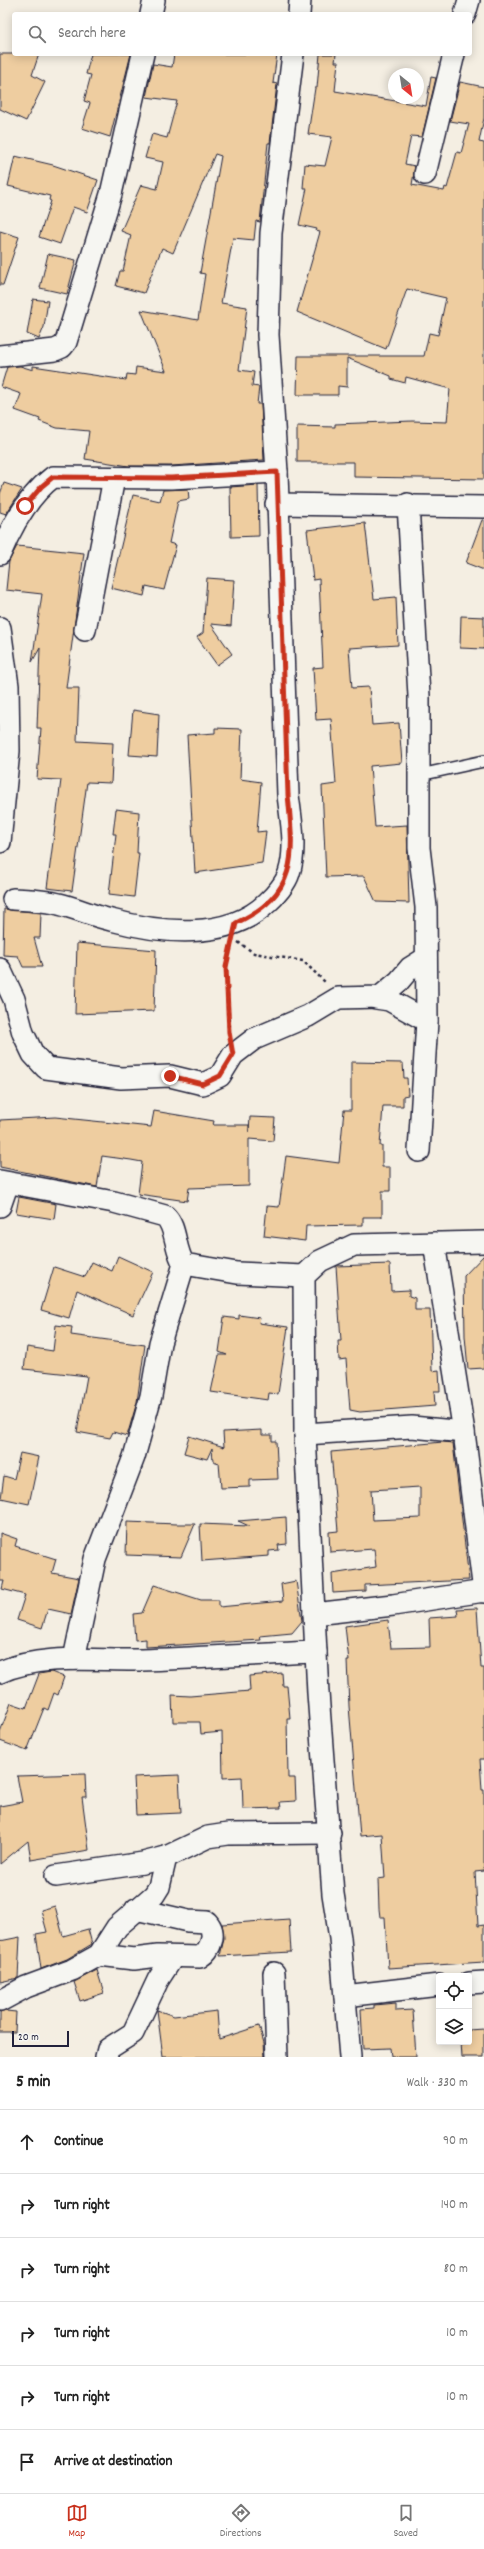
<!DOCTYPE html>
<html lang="en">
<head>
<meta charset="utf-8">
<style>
  :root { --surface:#fff; --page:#f2f2f2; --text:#222; --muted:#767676; --line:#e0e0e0; --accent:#c8321e }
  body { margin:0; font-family:Dekko,sans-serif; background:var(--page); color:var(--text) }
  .controls { position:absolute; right:12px; bottom:12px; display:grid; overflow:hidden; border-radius:4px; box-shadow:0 2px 10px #0003 }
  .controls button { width:36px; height:36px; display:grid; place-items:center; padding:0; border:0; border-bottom:1px solid var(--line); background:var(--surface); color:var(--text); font:20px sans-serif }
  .compass { position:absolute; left:388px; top:68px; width:36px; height:36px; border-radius:50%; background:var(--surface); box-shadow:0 2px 10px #0003; rotate:150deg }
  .scale { position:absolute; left:12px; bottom:10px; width:57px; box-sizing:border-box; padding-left:4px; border:2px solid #22223b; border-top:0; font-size:11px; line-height:14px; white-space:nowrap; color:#22223b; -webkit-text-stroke:3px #f6f6f2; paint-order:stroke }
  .stop { position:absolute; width:12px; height:12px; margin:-9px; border:3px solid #c8321e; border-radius:50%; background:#fff }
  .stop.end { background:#c8321e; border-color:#fff; box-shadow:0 1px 4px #0008 }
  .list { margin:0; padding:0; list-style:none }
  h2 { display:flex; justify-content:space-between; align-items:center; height:52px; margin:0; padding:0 16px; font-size:17px }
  h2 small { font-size:13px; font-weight:400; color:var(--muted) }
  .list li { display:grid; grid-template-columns:26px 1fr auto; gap:12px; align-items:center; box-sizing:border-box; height:64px; padding:0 16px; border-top:1px solid var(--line) }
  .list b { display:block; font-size:15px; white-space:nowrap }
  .list em { font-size:13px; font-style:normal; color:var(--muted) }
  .icon { flex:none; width:22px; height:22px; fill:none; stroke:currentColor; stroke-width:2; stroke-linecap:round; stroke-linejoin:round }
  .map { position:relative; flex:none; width:484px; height:2057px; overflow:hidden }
  .search { position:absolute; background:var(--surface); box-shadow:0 2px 10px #0003; left:12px; right:12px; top:12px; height:44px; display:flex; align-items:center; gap:10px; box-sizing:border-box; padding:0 14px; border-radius:4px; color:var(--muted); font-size:15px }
  .sheet { height:436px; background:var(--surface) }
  nav { display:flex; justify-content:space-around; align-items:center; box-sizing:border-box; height:56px; border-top:1px solid var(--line); background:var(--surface); font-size:11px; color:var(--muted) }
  nav a { display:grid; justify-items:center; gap:2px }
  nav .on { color:var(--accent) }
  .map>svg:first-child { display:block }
  .building { fill:#eecda0; stroke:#22223b; fill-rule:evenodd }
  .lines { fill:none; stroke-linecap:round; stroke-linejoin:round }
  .service-casing { stroke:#22223b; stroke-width:14 }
  .minor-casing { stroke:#22223b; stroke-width:24 }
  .path { stroke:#22223b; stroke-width:2.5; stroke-dasharray:3 3; stroke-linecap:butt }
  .service { stroke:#f6f6f2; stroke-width:11 }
  .minor { stroke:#f6f6f2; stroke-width:21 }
  .route { stroke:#c8321e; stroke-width:5 }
</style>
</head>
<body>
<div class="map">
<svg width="484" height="2057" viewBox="0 0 484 2057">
  <rect width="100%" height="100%" fill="#f4eee2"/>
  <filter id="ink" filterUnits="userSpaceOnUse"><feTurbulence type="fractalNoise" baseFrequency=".025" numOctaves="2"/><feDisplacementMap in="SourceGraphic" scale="8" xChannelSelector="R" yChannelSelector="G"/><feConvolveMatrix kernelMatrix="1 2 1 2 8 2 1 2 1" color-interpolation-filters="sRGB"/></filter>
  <g filter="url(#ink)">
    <g class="building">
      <path d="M0,54h39l-7,21 13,7 -19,39 -26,-12z"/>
      <path d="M91,54h40l-21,83 -28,-9 8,-25 -6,-2 7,-26 -5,-1z"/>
      <path d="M174,54h103l-4,29 4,1 -7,59h-2l-8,79 -4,-1 -2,19 -21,-2 -12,65 26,4 -8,63 15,2 -2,14 7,1 -2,17h4l3,56 -93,6h-42l-44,-7 4,-28 -32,-3 -18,-7 1,-2 -25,-9 6,-16 -20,-7 6,-20 13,-1 13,4v-4l93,14 1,-6 8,1 1,-8 30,4 -25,-61 57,10 7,-46 -5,-1 21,-117 -6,-2 -42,99 -11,-5 -18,45 -28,-7 4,-15h3l8,-36 -10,-4 20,-46 16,4 6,-27 -18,-4 7,-24 15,4 10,-37 -31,-4 7,-33 19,3z"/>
      <path d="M320,54h16l-1,8h3l-3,29 91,15 5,-29 5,1 -14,59 -11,-1 -6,28 10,2 -3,19 32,6 1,-4 2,1 10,-36 4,1 8,-29 -19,-3 10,-39 24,5v31l-5,24 5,1v336l-130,-2v-15h-57v-36l38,1v-3l77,-3 35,1 3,-33 -44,-12 -1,6 -14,-4v-3l-44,-18v29l-9,-1v9h-41l1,-39h126l5,-23 9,2 8,-37 -39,-9 -21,60 -89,-37 23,-80 -4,-1 1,-2 -18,-4 8,-37h-4l2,-24 20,2 7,-29 -24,-3 7,-46h2z"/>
      <path d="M15,156l38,9 45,15 -11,32 -14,-5 -13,37 -21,-7 12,-36 -2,-1 1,-4 -42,-10z"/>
      <path d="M0,231l19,6 -16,48h-3z"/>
      <path d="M48,254l28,6 -9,34 -27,-6z"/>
      <path d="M33,299l15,2 -4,26 -5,12 -12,-5z"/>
      <path d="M4,483l18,6 -16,25 -6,-2v-18z"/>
      <path d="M258,485l1,51 -28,1 -1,-50z"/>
      <path d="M188,489l1,10 -11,2 -9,42 7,2 -12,45 -18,-4 -2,10 -33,-8 22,-93 27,6 3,-11z"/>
      <path d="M482,520h2v50l-18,-7z"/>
      <path d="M365,523l9,76 22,-2 2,48 -49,3 3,40 17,-1 3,38 27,-2 3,40 -32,3 5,61 32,-2 2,78 -33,-1 -12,-26 -38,1 -4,-91 14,-2 -5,-65 -15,1 -3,-52 10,-1 -4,-88 -6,1 -6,-50z"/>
      <path d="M17,546l67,7 -18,135h13l-2,53 36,2 -2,40 -24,-1 -15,109 -25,-3 14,-108 -24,-1 4,-51h-4l3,-80 -8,14 10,-68 -36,-4 3,-29z"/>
      <path d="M207,578l27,2 -3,46 -20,-2 21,30 -15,11 -20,-28 6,-4z"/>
      <path d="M461,616l23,1v32l-24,-1z"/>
      <path d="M133,710l26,4 -2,43 -28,-2z"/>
      <path d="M215,728l27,1 -2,50 21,3 -4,50 9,-1 -4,32 -67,10 -8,-138 28,-2z"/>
      <path d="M116,809l23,3 -2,41h2l-5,44 -25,-3 7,-60h-3z"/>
      <path d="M4,909l37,4 -1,25h-6l8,29h-19l-5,-11 -15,-1z"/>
      <path d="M77,943l79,7 -2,61 -79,3z"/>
      <path d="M351,1062l52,1 1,15h3l1,17 -5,1v10h-20l-3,40h2v21h8v24h-8v26h-19v8l-57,1 -1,15 -41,-5 3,-30 12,1 7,-51 53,7 5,-53h7z"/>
      <path d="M154,1111l60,10 -1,4h36v7l1,-15 25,1 -2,23 -24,-2v47l-60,2 -2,13 -49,-7 4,-32 -11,-2 -29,-4 -5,31 -97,-20v-47l55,-3 96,10z"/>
      <path d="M19,1197l37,7 -2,15 -38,-6z"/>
      <path d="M484,1255v113l-16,1 -3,-33 -1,-60z"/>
      <path d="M118,1256l35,16 -20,43 -56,-25 -8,28 -28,-8 13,-43 31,10 7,-15 20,9z"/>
      <path d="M390,1264l1,27 18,-1v6l6,2v12h15l2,61 7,-1 1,21h-6l1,15 -75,6 -10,-2 -4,-51 -7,1 -1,-19h3l-5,-75z"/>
      <path d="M239,1315l21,3 -1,5 29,4 -10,67 -9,-1 -1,7 -57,-8 8,-37h8l-8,-3 5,-35 15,2z"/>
      <path d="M56,1325l16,2 -1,8 74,10 -8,57 -10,34 -14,-4 -3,6 -33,-6 10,-56 -63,-7 3,-22 26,4z"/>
      <path d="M262,1430v5h10v6h4l2,38 -28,1v7l-29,1 -2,-25 -6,-2 -1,-13 -5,11 -23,-6 5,-17 35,11 -1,-15z"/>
      <path d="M443,1442l10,1 16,137 -104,5v6l-32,2 -1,-19 44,-7 -2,-18 -44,3 -1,-20 9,-1 -7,-79zM420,1487v31l-47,2 -2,-30z"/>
      <path d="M20,1453l19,4 -10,47 -28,-6 3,-22 10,3z"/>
      <path d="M286,1517l1,27 -9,1 1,5 -10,1v5l-67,5 -2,-37 49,2 -11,-5z"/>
      <path d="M127,1522l50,2h18l-14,33 -55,-2z"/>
      <path d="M0,1533l17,6 -2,7 41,13 -4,14 27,5 -8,36 -23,-5 -6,19 -25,-8 8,-25 -23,-6 2,-8h-4z"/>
      <path d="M296,1581l6,40 -10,12 -32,3 1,4 -115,7v-8l-11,1 -2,-26 9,-1 12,-28 47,15h18v7l64,-6 -2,-17z"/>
      <path d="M477,1608l4,60h3v91h-4l2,31h2v81l-9,1 3,54 6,-1v37l-96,6 -3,-51h-5l-1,-8 -1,-30 7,-1 -3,-44 -22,2 -11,-130 -2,-45h2l-4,-35 43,-6 3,28 39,-1 -1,-29 29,-2 -1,-7z"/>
      <path d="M51,1672l13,5 -6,18 -4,-2 -6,17 -4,-2 -17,43 -27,-10v-9l11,-29 15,5 13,-34z"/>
      <path d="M282,1673l1,13h4l3,32h-3l1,60h7l1,23 -16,1 1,6 -38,1 -1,-32 -19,1 -1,-46 -21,2 -1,-12h-27l-1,-27 18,1 60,-5 -1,-15z"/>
      <path d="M85,1774l1,23h-4l7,53 -58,10 -3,-19 -28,23v-58l22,-4 -5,-26z"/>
      <path d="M179,1775l2,38 -45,2 -2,-38z"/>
      <path d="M55,1906l8,30 25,-7 4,15 -25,15 -26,10 -5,-35 11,-2 -6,-22z"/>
      <path d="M289,1919l2,33 -71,4 4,-18 -2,-14z"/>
      <path d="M20,1937l-2,41 -18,4v-41z"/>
      <path d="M97,1970l7,23 -24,8 -6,-19z"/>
      <path d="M396,2003v8l17,-1 3,47h-25l-1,-9 -27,1 -2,-40 13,-1v-3z"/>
      <path d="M157,2010l17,6 43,-5 2,28 40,-13 5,17 1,14h-102z"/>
      <path d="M6,2011l10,1 -1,20h-15v-19z"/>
      <path d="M484,2029v28h-22l-1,-15h8v-12z"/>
    </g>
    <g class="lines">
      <g class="service-casing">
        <path id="service" d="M420,775l64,-14"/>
      </g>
      <g class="minor-casing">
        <g id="minor">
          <path d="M151,14l3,-14"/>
          <path d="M299,14l1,-14"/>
          <path d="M465,14l4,-14"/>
          <path d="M425,174l29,-120"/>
          <path d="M0,356l55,-6 7,-3 4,-5 45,-148 32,-140"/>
          <path d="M276,504l208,3"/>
          <path d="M408,504l11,192v152l7,59 1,114 -8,130"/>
          <path d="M0,554c12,-29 28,-58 53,-77l118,1 106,-6"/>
          <path d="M0,628l8,58 1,65 -9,91"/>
          <path d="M85,630l29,-152"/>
          <path d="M13,899c15,1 31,1 46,5 17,4 34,12 52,16 49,13 117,21 156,-17 8,-7 19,-20 22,-30 8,-24 2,-53 -1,-78l-11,-323 -9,-137 3,-102 22,-179"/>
          <path d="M0,969l14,30 9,34 10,21 13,14 75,10 49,-2 33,8 17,-8 13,-21 21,-16 54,-23 30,-18 42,-1 19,-16 11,-13 16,-10"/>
          <path d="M376,998l13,2 38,21"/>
          <path d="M0,1181l114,21 51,14c12,11 9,33 19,48l53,9 67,3"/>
          <path d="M0,1206l8,-23"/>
          <path d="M434,1243l30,189 20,160"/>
          <path d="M305,1434l107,-7 52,5"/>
          <path d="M314,1614l79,-9 91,-14"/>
          <path d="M74,1659l21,-100 39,-102 17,-61 9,-53 24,-79"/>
          <path d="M0,1672c44,-19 95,-11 142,-12 58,-2 116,-6 174,-8"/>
          <path d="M56,1876l87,-13 23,-6 42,-20 20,-3 102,-1"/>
          <path d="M99,1955l35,4 24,-3 42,1c11,-7 17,-24 7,-35l-19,-1 -52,-12"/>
          <path d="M274,1973l3,84"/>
          <path d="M469,1983l15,-1"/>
          <path d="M345,1996l94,-11"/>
          <path d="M0,2001l26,-14 46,-17 27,-15 18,-28 37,-32 5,-8 7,-30"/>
          <path d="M106,2057l2,-8 25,-16 25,-53 15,-23"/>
          <path d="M350,2057l-10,-119 -7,-44 -15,-201 -13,-259 -1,-158 16,-15 34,-16 130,-3"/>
        </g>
      </g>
      <g class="path">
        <path d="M238,942l16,11 49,8 23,22"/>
        <path d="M229,1033l-3,-66 5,-22"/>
      </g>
      <use href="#service" class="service"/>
      <use href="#minor" class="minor"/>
    </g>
  </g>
  <g class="lines" filter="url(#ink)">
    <path class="route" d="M25,506l17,-20 11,-9 118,1 106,-6 11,323c6,61 11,98 -52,128l-10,44 3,65 4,23 -13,21 -17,8 -33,-8"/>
  </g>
</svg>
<div class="controls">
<button><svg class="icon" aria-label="locate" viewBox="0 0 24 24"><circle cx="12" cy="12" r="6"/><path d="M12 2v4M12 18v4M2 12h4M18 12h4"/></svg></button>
<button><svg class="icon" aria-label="layers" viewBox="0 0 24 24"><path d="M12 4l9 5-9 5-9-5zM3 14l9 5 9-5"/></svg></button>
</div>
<svg class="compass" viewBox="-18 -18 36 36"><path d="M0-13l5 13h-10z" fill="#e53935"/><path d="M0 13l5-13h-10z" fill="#767676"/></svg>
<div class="scale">20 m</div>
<div class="stop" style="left:25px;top:506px"></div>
<div class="stop end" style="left:170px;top:1076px"></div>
<div class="search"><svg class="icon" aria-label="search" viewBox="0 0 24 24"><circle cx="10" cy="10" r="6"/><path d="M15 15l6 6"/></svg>Search here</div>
</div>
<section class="sheet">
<h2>5 min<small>Walk · 330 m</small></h2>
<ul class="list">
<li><svg class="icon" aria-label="ahead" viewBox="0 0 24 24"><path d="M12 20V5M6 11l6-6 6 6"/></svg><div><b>Continue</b></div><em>90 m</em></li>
<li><svg class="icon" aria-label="right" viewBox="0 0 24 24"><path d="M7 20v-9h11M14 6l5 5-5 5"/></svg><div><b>Turn right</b></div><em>140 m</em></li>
<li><svg class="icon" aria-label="right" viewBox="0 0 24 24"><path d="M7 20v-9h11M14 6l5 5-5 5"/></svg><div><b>Turn right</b></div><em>80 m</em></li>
<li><svg class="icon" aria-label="right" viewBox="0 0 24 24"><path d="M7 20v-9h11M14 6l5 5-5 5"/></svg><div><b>Turn right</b></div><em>10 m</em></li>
<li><svg class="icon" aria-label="right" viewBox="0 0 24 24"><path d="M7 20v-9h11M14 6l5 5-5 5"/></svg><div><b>Turn right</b></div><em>10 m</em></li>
<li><svg class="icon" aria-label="arrive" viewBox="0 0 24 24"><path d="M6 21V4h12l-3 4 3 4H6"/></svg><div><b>Arrive at destination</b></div></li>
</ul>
</section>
<nav>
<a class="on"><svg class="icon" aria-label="map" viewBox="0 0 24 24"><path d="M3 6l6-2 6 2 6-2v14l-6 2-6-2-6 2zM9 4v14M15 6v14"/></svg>Map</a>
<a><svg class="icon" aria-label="directions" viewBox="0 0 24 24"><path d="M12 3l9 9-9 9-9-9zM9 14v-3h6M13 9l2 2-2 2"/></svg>Directions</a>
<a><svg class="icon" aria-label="saved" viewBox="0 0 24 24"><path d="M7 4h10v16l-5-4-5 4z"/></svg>Saved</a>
</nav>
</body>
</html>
